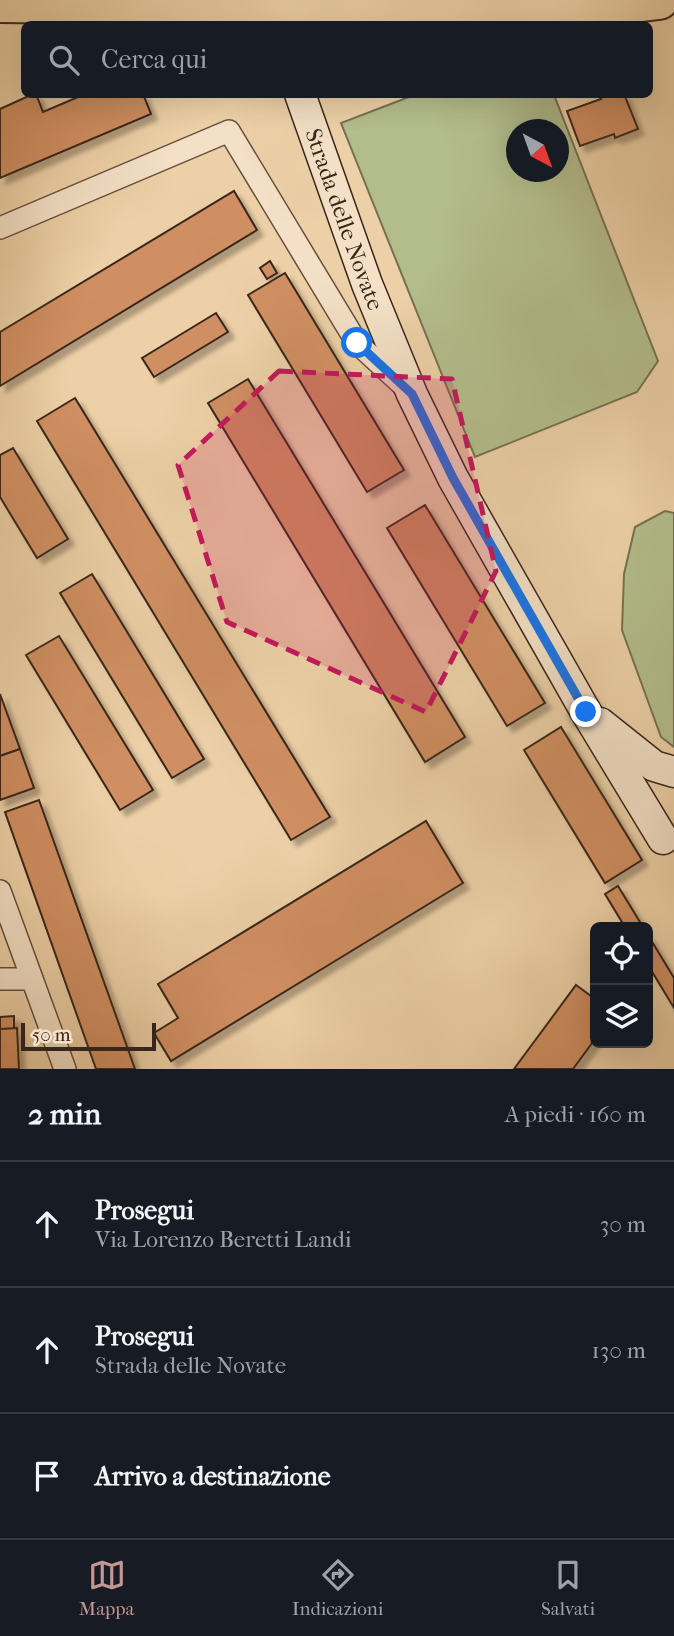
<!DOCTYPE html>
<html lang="it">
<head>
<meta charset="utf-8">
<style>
  :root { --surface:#171b24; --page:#242831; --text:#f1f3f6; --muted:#9ea1a6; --line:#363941; --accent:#c59692 }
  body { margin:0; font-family:"IM FELL French Canon",serif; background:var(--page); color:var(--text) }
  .controls { position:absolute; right:21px; bottom:21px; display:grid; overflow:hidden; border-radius:10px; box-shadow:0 7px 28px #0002 }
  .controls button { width:63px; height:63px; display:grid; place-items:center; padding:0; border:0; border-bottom:2px solid var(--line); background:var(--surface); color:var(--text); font:35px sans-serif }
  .compass { position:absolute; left:506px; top:119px; width:63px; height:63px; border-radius:50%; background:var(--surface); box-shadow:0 7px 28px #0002; rotate:139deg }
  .scale { position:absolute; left:21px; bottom:18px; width:135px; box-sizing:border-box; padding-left:7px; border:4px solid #39261a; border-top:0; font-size:19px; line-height:24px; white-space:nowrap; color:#39261a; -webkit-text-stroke:5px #f3e0c6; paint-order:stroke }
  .stop { position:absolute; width:21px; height:21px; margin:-16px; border:5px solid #1a73e8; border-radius:50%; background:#fff }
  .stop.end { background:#1a73e8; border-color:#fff; box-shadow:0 2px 7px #0008 }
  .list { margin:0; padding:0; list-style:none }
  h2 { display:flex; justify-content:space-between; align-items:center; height:91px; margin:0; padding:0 28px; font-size:30px }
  h2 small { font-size:23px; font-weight:400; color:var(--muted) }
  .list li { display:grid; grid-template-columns:46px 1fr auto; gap:21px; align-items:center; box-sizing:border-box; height:126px; padding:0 28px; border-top:2px solid var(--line) }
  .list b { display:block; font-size:26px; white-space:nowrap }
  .list p { margin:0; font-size:23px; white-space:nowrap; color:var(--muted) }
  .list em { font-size:23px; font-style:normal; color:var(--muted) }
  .icon { flex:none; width:38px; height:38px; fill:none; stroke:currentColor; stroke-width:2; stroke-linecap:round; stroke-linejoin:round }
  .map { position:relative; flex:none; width:674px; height:1069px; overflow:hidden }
  .search { position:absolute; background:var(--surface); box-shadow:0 7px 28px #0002; left:21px; right:21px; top:21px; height:77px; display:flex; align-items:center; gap:18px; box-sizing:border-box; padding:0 24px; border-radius:10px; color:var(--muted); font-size:26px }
  .sheet { height:469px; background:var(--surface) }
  nav { display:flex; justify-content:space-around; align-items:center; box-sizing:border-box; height:98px; border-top:2px solid var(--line); background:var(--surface); font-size:19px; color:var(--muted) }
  nav a { display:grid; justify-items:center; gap:4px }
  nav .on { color:var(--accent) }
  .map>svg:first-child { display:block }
  .green { fill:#b3bc8b; stroke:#767152; stroke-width:2; fill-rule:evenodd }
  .building { fill:#d08f62; stroke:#39261a; stroke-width:2; filter:url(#shadow) }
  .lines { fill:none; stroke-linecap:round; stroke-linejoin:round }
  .street-casing { stroke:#66503d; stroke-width:24 }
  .secondary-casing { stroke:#39261a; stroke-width:33 }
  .highway-casing { stroke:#39261a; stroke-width:42 }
  .street { stroke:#f3e0c6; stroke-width:21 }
  .secondary { stroke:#f3e0c6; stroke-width:30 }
  .highway { stroke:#edd0a7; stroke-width:38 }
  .highway-bridge-casing { stroke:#39261a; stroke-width:42; stroke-linecap:butt }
  .highway-bridge { stroke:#edd0a7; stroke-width:38 }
  .route { stroke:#1a73e8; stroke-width:9 }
  .marked { fill:#c2185b; fill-opacity:0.2; stroke:#c2185b; stroke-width:5; stroke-dasharray:14 9; stroke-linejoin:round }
  .labels { text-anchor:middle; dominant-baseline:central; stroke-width:7; stroke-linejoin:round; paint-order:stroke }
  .street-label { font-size:23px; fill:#39261a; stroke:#f3e0c6 }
</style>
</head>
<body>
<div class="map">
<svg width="674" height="1069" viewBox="0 0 674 1069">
  <defs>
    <filter id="shadow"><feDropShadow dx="6" dy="6" stdDeviation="2" flood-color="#0004"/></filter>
  </defs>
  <rect width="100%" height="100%" fill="#edd0a7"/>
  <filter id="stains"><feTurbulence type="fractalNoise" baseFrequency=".00286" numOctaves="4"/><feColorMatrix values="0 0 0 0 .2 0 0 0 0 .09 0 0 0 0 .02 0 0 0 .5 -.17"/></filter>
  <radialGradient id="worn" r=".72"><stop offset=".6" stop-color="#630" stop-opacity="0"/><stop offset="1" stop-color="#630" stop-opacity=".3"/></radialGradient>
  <g class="green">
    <path d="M414,95h140l104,266 -21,31 -162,65 -134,-334zM516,130h42v42h-42z"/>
    <path d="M665,511l9,2v234l-13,-10 -39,-107 2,-56 11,-47z"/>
  </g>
  <g class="building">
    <path d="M33,94h3l7,18 42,-18h58l8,20 -151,64v-69z"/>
    <path d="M603,94h21l14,35 -23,9 -1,-4 -34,12 -13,-35 34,-12 -2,-3z"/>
    <path d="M234,191l23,39 -257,156v-54z"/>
    <path d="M270,261l7,12 -10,6 -7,-11z"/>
    <path d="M285,273l119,197 -37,22 -119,-197z"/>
    <path d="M216,313l12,19 -74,45 -12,-19z"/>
    <path d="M248,379l217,358 -40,25 -217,-359z"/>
    <path d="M75,398l255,419 -39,23 -254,-419z"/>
    <path d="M13,448l55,91 -31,19 -37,-61v-42z"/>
    <path d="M425,505l120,198 -38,23 -120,-198z"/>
    <path d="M92,574l112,185 -32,19 -112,-185z"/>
    <path d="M59,636l94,154 -33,20 -94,-155z"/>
    <path d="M0,694l20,55 -20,7z"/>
    <path d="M561,727l81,133 -37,23 -81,-133z"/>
    <path d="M20,749l14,39 -34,12v-44z"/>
    <path d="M39,800l96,269h-39l-91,-257z"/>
    <path d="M426,821l37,62 -292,178 -17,-28 24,-15 -20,-34z"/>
    <path d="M618,886l25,41h-18l-20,-33z"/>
    <path d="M648,935l26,43v30l-26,-43z"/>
    <path d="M576,985l19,14v40l-22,30h-59z"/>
    <path d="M14,1016v13h-14v-12z"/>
    <path d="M17,1028l2,41h-19v-40z"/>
  </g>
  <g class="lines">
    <g class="street-casing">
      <g id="street">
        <path d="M0,228l229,-97 128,212 50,46"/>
        <path d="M0,891l65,178"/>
        <path d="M0,979h32"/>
      </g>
    </g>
    <g class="secondary-casing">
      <g id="secondary">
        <path id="s1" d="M300,94l67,190 45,110 41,84 133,234 77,127"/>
        <path d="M600,723l54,43 20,6"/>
      </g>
    </g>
    <g class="highway-casing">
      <g id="highway">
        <path d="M0,3l157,2"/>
        <path d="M351,13l184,2 124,-15"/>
      </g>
    </g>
    <use href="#street" class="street"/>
    <use href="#secondary" class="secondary"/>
    <use href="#highway" class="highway"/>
    <g class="highway-bridge-casing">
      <path id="highway-bridge" d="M157,5l194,8"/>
    </g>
    <use href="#highway-bridge" class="highway-bridge"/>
  </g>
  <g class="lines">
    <path class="route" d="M357,343l55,51 41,84 133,234"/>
  </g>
  <path class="marked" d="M279,371l173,8 44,192 -70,141 -199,-90 -49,-157z"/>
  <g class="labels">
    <g class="street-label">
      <text stroke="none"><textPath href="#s1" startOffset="133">Strada delle Novate</textPath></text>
    </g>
  </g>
  <rect width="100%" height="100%" filter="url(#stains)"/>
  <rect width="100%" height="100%" fill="url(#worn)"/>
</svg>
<div class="controls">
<button><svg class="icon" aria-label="locate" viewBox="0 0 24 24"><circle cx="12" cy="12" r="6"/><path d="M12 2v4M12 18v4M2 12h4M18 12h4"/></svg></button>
<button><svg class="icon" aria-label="layers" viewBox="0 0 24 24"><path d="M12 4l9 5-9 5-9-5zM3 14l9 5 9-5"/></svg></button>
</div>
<svg class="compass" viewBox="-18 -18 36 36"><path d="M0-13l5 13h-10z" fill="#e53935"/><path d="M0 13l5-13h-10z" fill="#9ea1a6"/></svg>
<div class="scale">50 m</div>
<div class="stop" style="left:357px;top:343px"></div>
<div class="stop end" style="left:586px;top:712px"></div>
<div class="search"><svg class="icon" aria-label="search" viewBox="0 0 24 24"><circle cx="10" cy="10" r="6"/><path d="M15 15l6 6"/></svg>Cerca qui</div>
</div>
<section class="sheet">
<h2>2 min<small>A piedi · 160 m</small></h2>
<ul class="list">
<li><svg class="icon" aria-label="ahead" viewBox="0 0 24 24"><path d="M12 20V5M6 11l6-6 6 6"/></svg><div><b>Prosegui</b><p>Via Lorenzo Beretti Landi</p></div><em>30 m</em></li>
<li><svg class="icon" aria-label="ahead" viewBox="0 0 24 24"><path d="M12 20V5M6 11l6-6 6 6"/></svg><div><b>Prosegui</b><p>Strada delle Novate</p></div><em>130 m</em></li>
<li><svg class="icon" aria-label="arrive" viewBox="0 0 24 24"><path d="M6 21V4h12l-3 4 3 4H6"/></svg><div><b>Arrivo a destinazione</b></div></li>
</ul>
</section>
<nav>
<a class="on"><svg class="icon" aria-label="map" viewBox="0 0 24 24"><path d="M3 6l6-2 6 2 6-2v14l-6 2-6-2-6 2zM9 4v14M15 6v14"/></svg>Mappa</a>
<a><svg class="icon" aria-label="directions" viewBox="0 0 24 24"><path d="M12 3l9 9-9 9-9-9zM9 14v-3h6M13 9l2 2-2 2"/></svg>Indicazioni</a>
<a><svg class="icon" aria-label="saved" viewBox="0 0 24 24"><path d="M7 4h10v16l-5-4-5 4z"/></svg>Salvati</a>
</nav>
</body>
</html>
